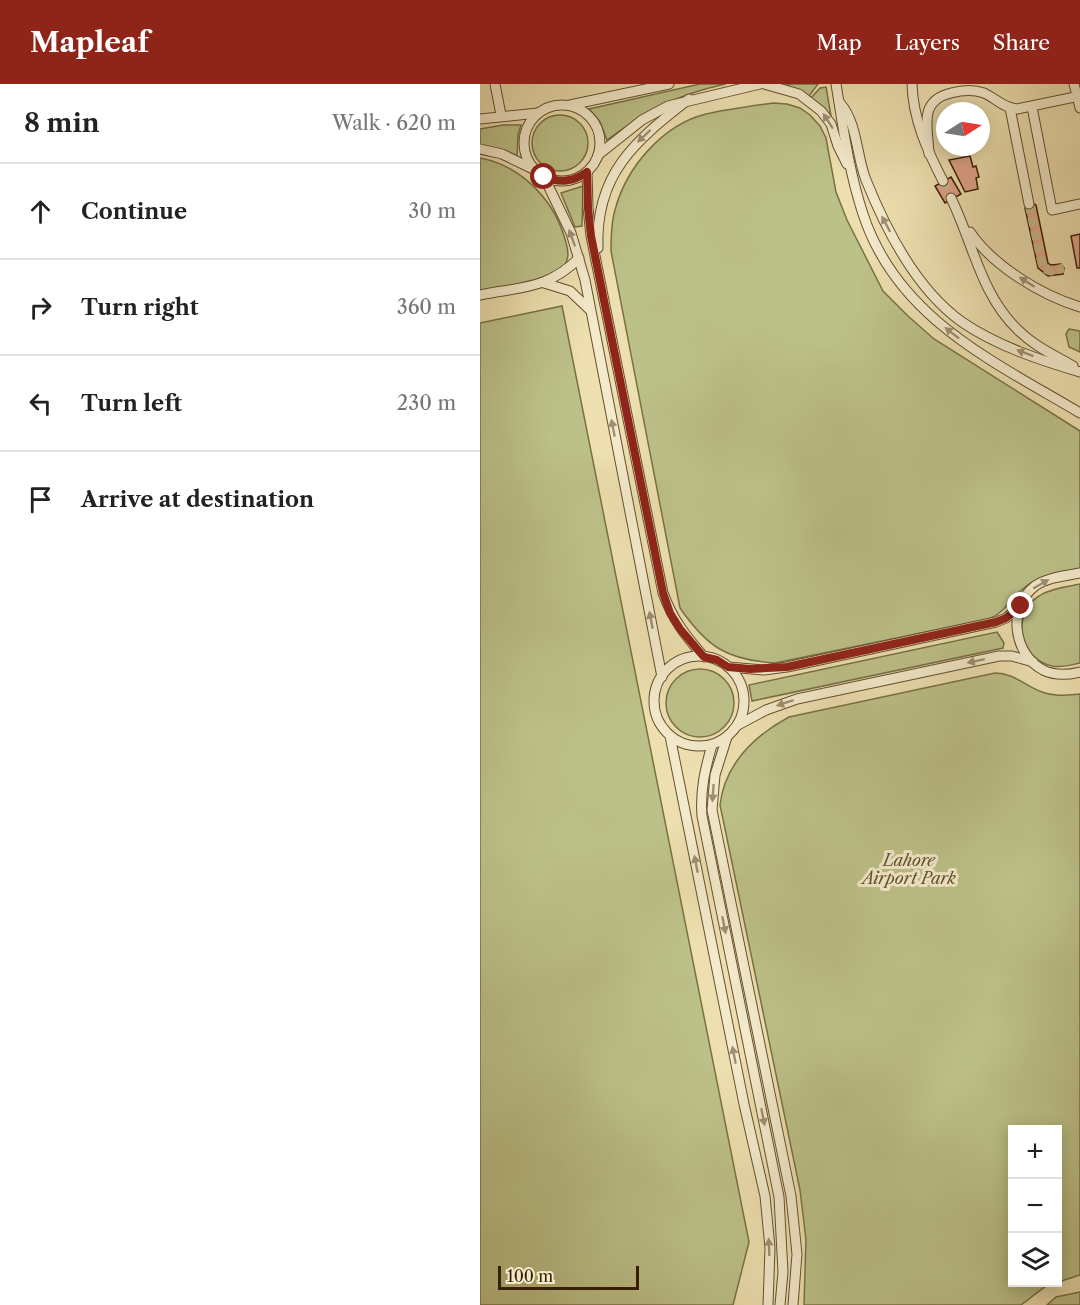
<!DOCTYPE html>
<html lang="en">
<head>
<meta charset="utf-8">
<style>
  :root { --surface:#fff; --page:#f6f6f6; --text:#222; --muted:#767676; --line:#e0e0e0; --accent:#8f2418 }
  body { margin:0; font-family:"Libre Caslon Text",serif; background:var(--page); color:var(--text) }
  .controls { position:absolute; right:18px; bottom:18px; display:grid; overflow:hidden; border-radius:0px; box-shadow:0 3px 15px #0003 }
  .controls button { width:54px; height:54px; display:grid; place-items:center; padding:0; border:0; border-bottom:2px solid var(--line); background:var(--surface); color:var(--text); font:30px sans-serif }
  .compass { position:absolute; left:456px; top:18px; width:54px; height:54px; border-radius:50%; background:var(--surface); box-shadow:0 3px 15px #0003; rotate:78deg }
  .scale { position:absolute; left:18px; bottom:15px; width:141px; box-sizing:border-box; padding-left:6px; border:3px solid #371f03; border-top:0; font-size:16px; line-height:21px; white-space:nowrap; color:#371f03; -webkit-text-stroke:4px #f3eacb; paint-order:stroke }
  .stop { position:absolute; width:18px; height:18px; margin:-14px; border:4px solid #8f2418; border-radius:50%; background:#fff }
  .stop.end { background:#8f2418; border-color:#fff; box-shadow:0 2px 6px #0008 }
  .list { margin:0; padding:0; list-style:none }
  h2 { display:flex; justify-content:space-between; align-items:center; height:78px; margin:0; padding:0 24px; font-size:26px }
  h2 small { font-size:20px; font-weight:400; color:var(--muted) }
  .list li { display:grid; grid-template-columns:39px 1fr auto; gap:18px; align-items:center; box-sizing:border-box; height:96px; padding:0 24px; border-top:2px solid var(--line) }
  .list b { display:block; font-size:22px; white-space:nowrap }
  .list em { font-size:20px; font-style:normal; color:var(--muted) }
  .icon { flex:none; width:33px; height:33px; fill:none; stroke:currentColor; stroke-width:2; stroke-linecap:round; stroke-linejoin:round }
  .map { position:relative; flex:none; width:600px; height:1221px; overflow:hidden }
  header { display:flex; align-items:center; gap:36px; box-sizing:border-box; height:84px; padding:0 30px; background:var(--accent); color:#fff }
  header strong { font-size:28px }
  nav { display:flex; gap:33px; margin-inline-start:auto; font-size:21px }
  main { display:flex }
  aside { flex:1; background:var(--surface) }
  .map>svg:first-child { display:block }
  .green { fill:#bcc188; stroke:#7a7046; stroke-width:1.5; fill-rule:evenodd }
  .building { fill:#e1a38a; stroke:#371f03; stroke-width:1.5 }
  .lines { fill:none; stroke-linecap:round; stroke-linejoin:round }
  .minor-tunnel { stroke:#c9b98d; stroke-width:9; stroke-dasharray:9 4.5; stroke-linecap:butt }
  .minor-casing { stroke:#644f2e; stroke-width:11 }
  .minor { stroke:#f3eacb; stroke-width:9 }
  .oneway { fill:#9e8f71 }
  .route { stroke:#8f2418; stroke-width:8 }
  .labels { text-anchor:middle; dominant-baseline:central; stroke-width:6; stroke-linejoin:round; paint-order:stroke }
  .park-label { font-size:16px; font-style:italic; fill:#5f502b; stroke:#f3eacb }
</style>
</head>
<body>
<header>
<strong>Mapleaf</strong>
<nav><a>Map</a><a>Layers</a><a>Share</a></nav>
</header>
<main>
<aside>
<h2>8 min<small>Walk · 620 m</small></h2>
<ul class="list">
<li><svg class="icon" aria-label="ahead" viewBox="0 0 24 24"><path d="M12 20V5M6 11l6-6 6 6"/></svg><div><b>Continue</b></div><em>30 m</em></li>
<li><svg class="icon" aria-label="right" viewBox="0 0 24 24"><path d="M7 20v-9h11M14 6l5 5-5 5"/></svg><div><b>Turn right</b></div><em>360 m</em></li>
<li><svg class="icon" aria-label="left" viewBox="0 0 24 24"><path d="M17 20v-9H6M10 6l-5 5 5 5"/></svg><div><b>Turn left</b></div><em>230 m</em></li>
<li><svg class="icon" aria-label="arrive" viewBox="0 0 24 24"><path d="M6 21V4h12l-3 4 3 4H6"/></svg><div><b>Arrive at destination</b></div></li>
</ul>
</aside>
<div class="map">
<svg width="600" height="1221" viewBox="0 0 600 1221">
  <rect width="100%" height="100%" fill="#eddfaf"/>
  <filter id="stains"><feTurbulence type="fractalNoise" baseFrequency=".00333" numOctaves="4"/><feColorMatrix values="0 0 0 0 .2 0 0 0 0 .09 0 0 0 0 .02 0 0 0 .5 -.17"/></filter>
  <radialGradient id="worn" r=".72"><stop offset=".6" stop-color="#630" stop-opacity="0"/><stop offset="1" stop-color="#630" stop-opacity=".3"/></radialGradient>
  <g class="green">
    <path d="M220,0h26c-48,10 -80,27 -119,56l-7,-18 -11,-13z"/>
    <path d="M312,0h26l-9,12 -23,-9v-2z"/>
    <path d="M346,3l5,29h-2l-11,-13 -7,-5 9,-10z"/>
    <path d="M293,19l14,1 13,4 10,7 10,11 6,12 10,54 11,28 36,71 25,25 26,23 146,92v138c-18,4 -40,6 -55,18 -14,10 -20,26 -36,32l-214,44c-48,-3 -68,-16 -95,-55l-69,-357c0,-13 0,-28 4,-41 11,-42 47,-85 91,-96 21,-5 45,-8 67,-11z"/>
    <circle cx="80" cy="59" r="28"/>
    <path d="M23,41h18l-3,10 -1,22 -37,-12v-16z"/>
    <path d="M0,74c39,7 71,39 83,75 7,20 8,27 -6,43l-77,17z"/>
    <path d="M103,102l-1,40 -7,1 -14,-34z"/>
    <path d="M82,222l187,936 -16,63h-253v-982z"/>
    <path d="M589,245l11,2v21l-11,-5 -3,-13z"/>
    <path d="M600,500v79c-9,2 -19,5 -28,3 -32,-7 -42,-52 -13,-70 12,-8 28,-9 41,-12z"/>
    <path d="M517,548l7,11 -1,5 -251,53 -3,-16z"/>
    <circle cx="220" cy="619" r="34"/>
    <path d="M515,589c19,0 30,13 47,19 13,5 25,3 38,2v581l-34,11 -25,19h-217l2,-65 -6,-50 -80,-385c5,-42 34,-69 69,-88zM532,1046h46v152h-46z"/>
    <path d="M600,1208v13h-33l9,-8z"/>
  </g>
  <g class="building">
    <path d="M490,72l3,11 3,-1 3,11 -3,1 2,11 -13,3 -16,-32z"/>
    <path d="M471,93l10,17 -16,9 -10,-17z"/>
    <path d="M552,119l4,2 12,58 3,2 10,-1 3,4 -1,6 -15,2 -10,-8 -13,-60z"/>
    <path d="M600,150v34h-3l-6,-32z"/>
  </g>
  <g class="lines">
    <g class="minor-tunnel">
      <path d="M463,97l8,17"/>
      <path d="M549,120l14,64 8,3 13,-3"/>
    </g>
    <g class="minor-casing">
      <g id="minor">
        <path d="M15,0l6,31"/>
        <path d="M284,0l35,10 22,17 10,13 7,22 9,18"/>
        <path d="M356,0c7,43 13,88 27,130 34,104 130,147 217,199"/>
        <path d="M432,0c1,35 15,66 31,97"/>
        <path d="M594,0l6,24"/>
        <path d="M360,19c18,21 16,52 26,77 20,50 51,110 96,142 35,24 78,38 118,50"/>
        <circle cx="82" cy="59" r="38"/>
        <path d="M90,21l99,-21"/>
        <path d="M552,23l20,103 28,-6"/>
        <path d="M530,24l19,96"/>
        <path d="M0,35l58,-6"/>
        <path d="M0,65l22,5 31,15"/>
        <path d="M449,70c-1,-27 -11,-53 22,-61 11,-3 22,-4 33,0 11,5 20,15 33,16l63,-13"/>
        <path d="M118,71l44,-35 26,-14 92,-22"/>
        <path d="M107,88l1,36 3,28 72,357c10,27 22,42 41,64"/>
        <path d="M64,93l27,56 14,47 77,397"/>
        <path d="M471,114c22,45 30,97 67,132 16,16 36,25 55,36"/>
        <path d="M490,148c23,34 71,63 110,75"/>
        <path d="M118,164c-3,-74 37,-107 91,-149"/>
        <path d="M64,199l26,8 20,19"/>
        <path d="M0,211c40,-8 69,-6 99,-37"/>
        <path d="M600,489c-15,3 -32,4 -45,13 -28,21 -22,68 8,84 12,6 25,5 37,2"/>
        <circle cx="219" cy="617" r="45"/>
        <path d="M248,583l36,3 23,-3 209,-45 10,-4 15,-12"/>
        <path d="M258,641l28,-15 31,-11 202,-43h13l21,6"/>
        <path d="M190,652l74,368 21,92 5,52 -2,57"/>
        <path d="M247,653l-12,38 -3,35 79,386 6,58 -4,51"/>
        <path d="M232,661c-7,24 -12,46 -10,71l77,381 4,75 -3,33"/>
      </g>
    </g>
    <use href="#minor" class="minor"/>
  </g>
  <defs><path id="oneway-solid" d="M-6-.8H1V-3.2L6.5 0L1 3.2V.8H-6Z" transform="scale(1.5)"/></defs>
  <g class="oneway">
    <use href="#oneway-solid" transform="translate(348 37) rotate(-123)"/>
    <use href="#oneway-solid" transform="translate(164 52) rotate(137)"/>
    <use href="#oneway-solid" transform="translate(406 140) rotate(-118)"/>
    <use href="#oneway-solid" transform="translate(92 154) rotate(-110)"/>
    <use href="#oneway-solid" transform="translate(547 198) rotate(-148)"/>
    <use href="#oneway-solid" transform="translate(472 249) rotate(-142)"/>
    <use href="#oneway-solid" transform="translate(545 269) rotate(-159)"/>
    <use href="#oneway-solid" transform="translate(133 344) rotate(-101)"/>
    <use href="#oneway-solid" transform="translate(561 500) rotate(-30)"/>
    <use href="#oneway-solid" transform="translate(171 536) rotate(-101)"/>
    <use href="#oneway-solid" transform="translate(496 577) rotate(168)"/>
    <use href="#oneway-solid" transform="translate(305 619) rotate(162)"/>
    <use href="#oneway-solid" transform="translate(233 709) rotate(94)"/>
    <use href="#oneway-solid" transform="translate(216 780) rotate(-101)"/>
    <use href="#oneway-solid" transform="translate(244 841) rotate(79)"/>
    <use href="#oneway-solid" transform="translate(254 971) rotate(-101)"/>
    <use href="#oneway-solid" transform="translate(283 1033) rotate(79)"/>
    <use href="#oneway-solid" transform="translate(289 1163) rotate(-92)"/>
  </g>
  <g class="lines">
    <path class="route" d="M64,93c16,6 29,5 43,-5l1,36 3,28 72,357 7,20 10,16 24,28 13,3 11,7 22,2 37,-2 209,-45 10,-4 15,-12"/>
  </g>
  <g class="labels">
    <g class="park-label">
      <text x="429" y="776">Lahore<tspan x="429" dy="18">Airport Park</tspan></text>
    </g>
  </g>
  <rect width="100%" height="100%" filter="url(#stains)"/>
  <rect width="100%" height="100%" fill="url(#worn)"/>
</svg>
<div class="controls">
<button>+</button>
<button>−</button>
<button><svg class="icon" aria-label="layers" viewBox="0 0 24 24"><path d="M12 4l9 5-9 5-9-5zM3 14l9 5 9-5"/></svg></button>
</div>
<svg class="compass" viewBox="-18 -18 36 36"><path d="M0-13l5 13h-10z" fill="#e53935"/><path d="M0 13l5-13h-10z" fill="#767676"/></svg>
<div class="scale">100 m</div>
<div class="stop" style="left:64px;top:93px"></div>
<div class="stop end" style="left:541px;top:522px"></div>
</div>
</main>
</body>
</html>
